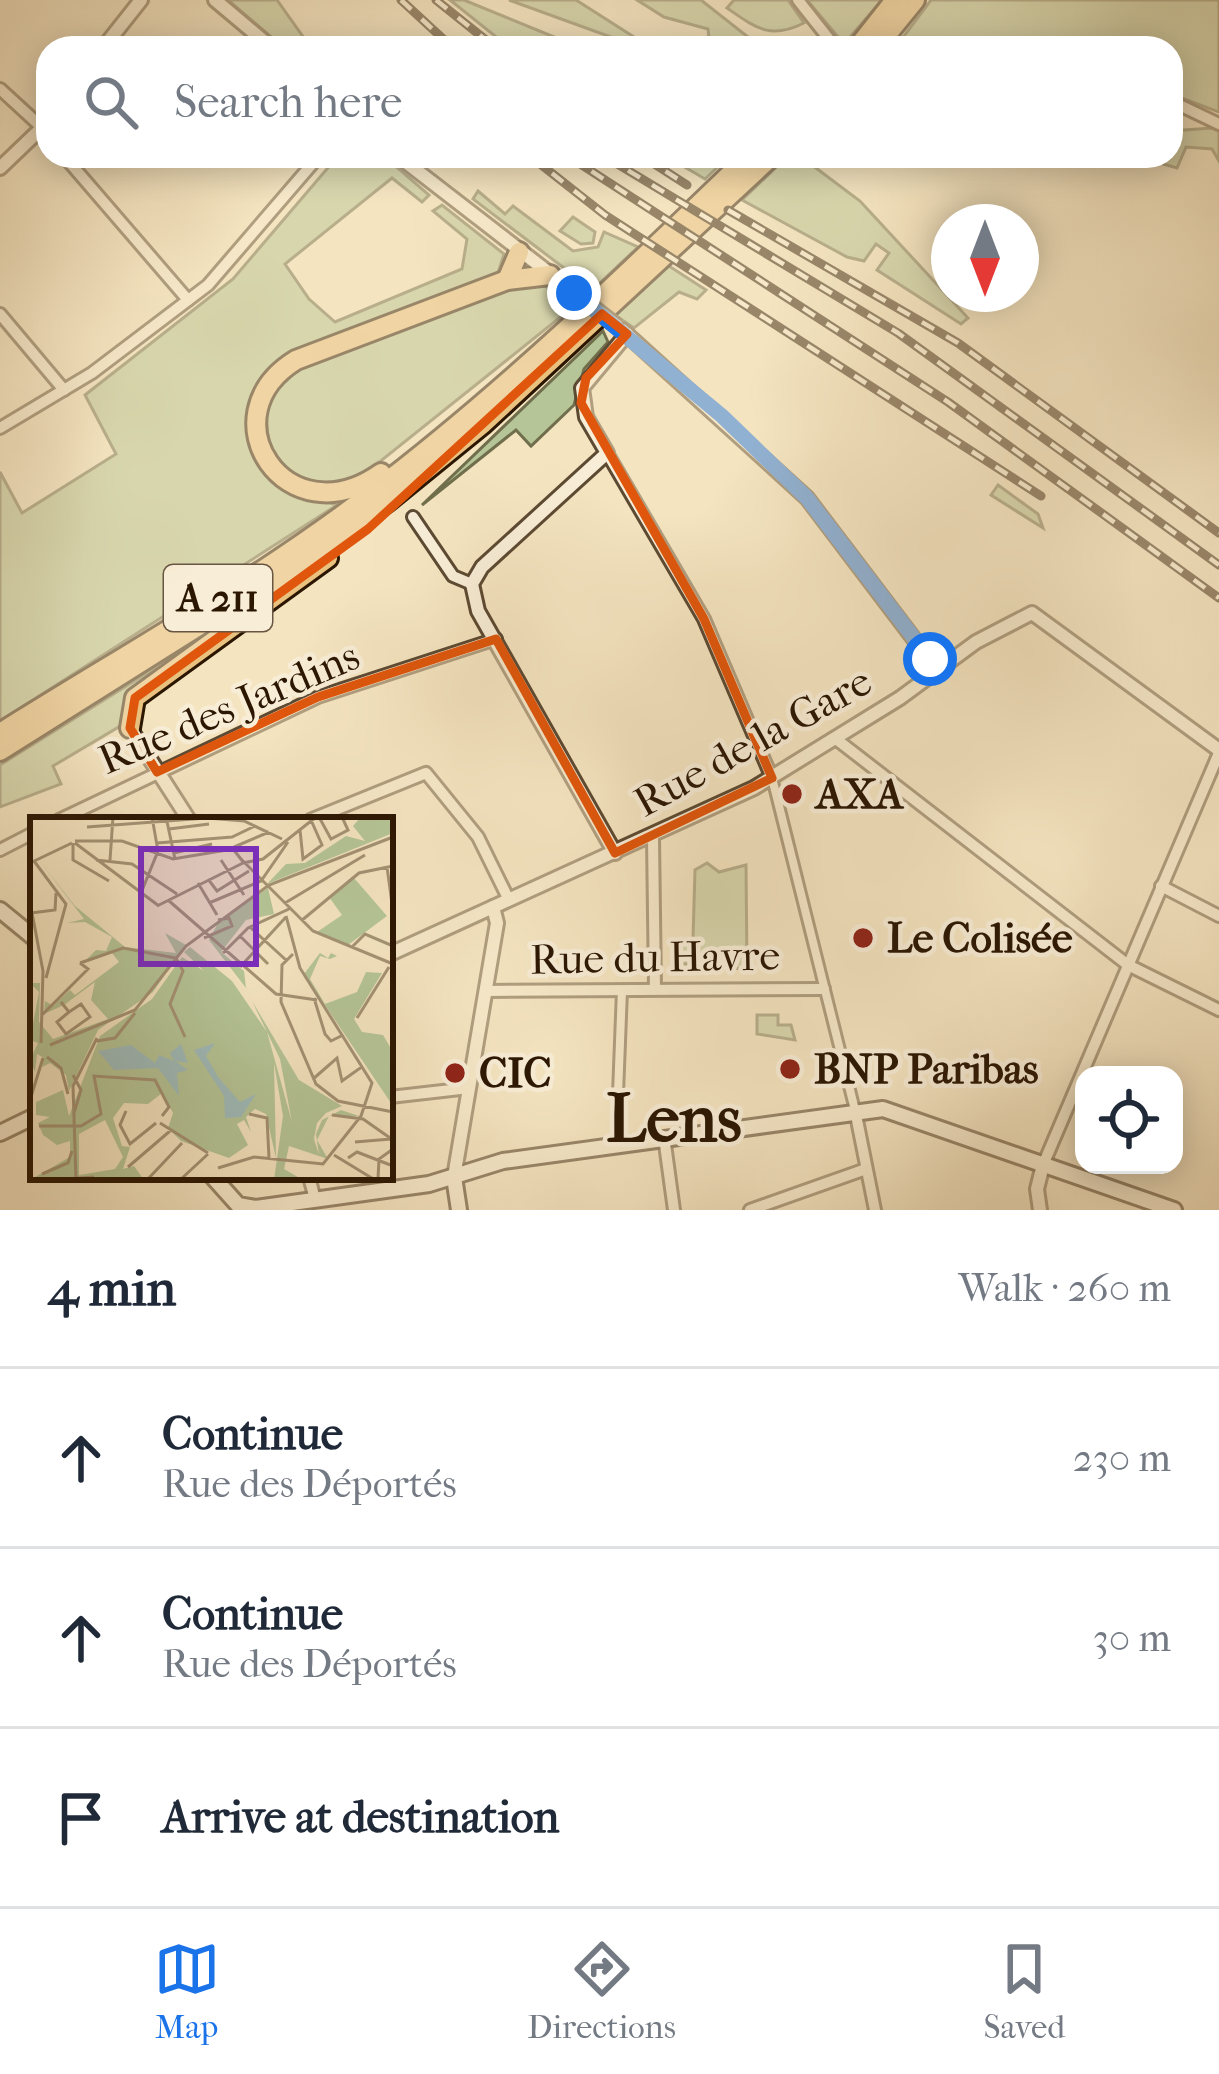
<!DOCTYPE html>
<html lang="en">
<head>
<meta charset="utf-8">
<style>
  :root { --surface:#fff; --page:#f2f2f3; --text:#1f2937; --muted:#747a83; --line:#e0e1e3; --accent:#1a73e8 }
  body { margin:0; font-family:"IM FELL French Canon",serif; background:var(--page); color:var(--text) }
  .controls { position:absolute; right:36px; bottom:36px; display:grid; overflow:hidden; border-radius:24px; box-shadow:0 6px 30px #0003 }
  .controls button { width:108px; height:108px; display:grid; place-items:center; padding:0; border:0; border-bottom:3px solid var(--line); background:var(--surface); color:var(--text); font:60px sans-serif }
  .compass { position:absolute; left:931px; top:204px; width:108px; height:108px; border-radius:50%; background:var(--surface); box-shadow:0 6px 30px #0003; rotate:180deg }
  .stop { position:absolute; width:36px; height:36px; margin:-27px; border:9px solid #1a73e8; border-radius:50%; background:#fff }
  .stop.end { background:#1a73e8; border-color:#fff; box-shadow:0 3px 12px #0008 }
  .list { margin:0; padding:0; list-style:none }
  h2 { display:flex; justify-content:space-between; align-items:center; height:156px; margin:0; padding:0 48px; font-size:51px }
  h2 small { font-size:39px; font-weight:400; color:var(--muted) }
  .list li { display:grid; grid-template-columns:78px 1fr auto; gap:36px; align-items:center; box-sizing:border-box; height:180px; padding:0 48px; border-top:3px solid var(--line) }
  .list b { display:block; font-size:45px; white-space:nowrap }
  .list p { margin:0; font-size:39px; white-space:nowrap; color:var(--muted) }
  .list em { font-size:39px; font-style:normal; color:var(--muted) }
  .icon { flex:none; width:66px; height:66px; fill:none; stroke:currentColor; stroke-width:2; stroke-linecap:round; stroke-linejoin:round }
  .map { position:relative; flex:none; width:1219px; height:1210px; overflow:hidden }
  .search { position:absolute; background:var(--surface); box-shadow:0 6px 30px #0003; left:36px; right:36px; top:36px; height:132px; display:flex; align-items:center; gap:30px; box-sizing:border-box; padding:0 42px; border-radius:36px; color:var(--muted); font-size:45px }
  .sheet { height:696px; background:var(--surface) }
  nav { display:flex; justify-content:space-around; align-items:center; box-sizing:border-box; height:168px; border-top:3px solid var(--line); background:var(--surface); font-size:33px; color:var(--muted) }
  nav a { display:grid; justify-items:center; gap:6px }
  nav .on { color:var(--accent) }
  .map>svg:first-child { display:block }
  .green { fill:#b5c597; stroke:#706e4c; stroke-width:3 }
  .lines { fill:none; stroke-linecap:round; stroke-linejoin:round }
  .pedestrian-casing { stroke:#5d4a32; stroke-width:14 }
  .minor-casing { stroke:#5d4a32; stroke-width:16 }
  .tertiary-casing { stroke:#5d4a32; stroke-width:18 }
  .secondary-casing { stroke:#2b1602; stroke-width:20 }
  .motorway-casing { stroke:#2b1602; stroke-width:24 }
  .pedestrian { stroke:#f8edd6; stroke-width:8 }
  .minor { stroke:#f8edd6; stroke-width:10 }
  .tertiary { stroke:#f8edd6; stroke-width:12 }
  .secondary { stroke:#f8edd6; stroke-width:14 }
  .motorway { stroke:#eac280; stroke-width:18 }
  .rail-casing { stroke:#2b1602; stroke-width:9 }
  .rail { stroke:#f8edd6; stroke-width:4.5; stroke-dasharray:14; stroke-linecap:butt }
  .tertiary-bridge-casing { stroke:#5d4a32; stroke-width:18; stroke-linecap:butt }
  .tertiary-bridge { stroke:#f8edd6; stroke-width:12 }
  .route { stroke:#1a73e8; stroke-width:15 }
  .marked { fill:none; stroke:#df560c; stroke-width:9; stroke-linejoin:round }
  .poi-dot { fill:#8f2418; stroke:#f8edd6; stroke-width:4.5 }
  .labels { text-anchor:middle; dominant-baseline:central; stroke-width:9; stroke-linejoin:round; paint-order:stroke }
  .shield { fill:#f8edd6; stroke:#685642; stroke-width:3 }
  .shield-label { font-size:39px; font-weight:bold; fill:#2b1602 }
  .street-label { font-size:42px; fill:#2b1602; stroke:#f8edd6 }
  .poi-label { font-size:42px; font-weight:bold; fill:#2b1602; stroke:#f8edd6; text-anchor:start }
  .town-label { font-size:66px; font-weight:bold; fill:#2b1602; stroke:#f8edd6 }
  .inset-road { fill:none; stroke:#a49274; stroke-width:3 }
  .view { fill:#7b2cbf; fill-opacity:0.15; stroke:#7b2cbf; stroke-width:6 }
  .inset-edge { fill:none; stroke:#2b1602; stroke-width:6 }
</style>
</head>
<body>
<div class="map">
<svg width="1219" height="1210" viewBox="0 0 1219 1210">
  <rect width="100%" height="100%" fill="#f4e4c0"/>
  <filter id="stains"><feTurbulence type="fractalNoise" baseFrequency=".00167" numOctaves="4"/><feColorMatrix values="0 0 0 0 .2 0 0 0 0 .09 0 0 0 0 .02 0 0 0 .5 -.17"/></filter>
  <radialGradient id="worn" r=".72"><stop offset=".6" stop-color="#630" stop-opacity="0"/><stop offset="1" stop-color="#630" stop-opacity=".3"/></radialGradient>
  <g class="green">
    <path d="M228,0h49l34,48h-27z"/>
    <path d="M450,0h14l117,48h-71z"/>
    <path d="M509,0h67l69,44 -4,4z"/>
    <path d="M637,0h64l61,48h-52l-2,-19 -44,-12z"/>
    <path d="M734,0h54l16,23c-34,17 -48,5 -77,-15z"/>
    <path d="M807,0h75l-38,44z"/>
    <path d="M931,0h288v112l-48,-18v-46h-276z"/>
    <path d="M1212,128l7,3v30l-7,-12 -26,-2 -9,21 -42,-12h36v-25z"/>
    <path d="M338,156h46l45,39 -7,7 -30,-24 -107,86 24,35 26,23 127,-53 5,-30 -34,-28 9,-6 62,49 -7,22 -218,88 -27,74 65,61 20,6 -337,216v-249l22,41 94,-59 -31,-59 148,-116z"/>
    <path d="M666,156h63l-24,23z"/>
    <path d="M788,156h20l4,9 48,36 108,117 -7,6 -84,-54 12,-17 -13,-9 -12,17 -17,-4 -105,-57z"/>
    <path d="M478,191l27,23 8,-8 60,45 25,-4 6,-15 34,15 -50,47 -12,-17 -103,-78z"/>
    <path d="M573,217l22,15 -2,11 -12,1 -21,-13z"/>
    <path d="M669,266l37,24 -9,9 -18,-7 -45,36 -19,-13z"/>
    <path d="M540,282l33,25 -211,169c-65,20 -103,-9 -94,-78l35,-33 205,-80z"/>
    <path d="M603,331l5,11 -24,27 -10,36 -43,41 -15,-16 -94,75z"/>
    <path d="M998,485l40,29 5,14 -52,-33z"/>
    <path d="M189,647l-64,51 -3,27 -69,41 8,18 -61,23v-42z"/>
    <path d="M707,863l12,9 27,-7 1,104 -22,-1v-9l-12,-6 -6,9h-8l-1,-16h-4v18h-16v-25h15l2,-69z"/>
    <path d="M757,1015h21v10h13l4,15 -38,-6z"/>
  </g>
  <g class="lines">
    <g class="pedestrian-casing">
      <g id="pedestrian">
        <path d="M772,778l83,332"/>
        <path d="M618,1094l4,-104"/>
      </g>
    </g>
    <g class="minor-casing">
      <g id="minor">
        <path d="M798,0l38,48"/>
        <path d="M0,89l48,44"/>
        <path d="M1171,101l48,23"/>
        <path d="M64,156l124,144"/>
        <path d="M0,314l64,76"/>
        <path d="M0,428l92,-55 116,-88 111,-129"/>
        <path d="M607,453l97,166 68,159"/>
        <path d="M413,517l40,59 19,8"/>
        <path d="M836,739l292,226 91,45"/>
        <path d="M59,820l259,-123 178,-58"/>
        <path d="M310,820l116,-47 52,64 31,63"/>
        <path d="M653,838l2,151"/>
        <path d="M0,850l33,-17"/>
        <path d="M1161,886l58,30"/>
        <path d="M486,991l338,-2"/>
        <path d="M390,1097l79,-9"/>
        <path d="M855,1110l20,100"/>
        <path d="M664,1137l10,73"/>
        <path d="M1043,1165l176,-412"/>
        <path d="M309,1177l6,22"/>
        <path d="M750,1210l116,-41"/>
      </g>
    </g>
    <g class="tertiary-casing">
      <g id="tertiary">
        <path d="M215,0l57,48"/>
        <path d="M103,48l38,-48"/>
        <path d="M398,156l177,137"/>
        <path d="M0,168l48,-46"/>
        <path d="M622,330l185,168 129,170"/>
        <path d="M130,728l59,92"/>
        <path d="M615,853l-137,-242 -6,-27 10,-17 125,-114 -21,-36 -4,-29 45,-54"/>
        <path d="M390,954l364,-166 146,-90 76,-56 56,-29 187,137"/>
        <path d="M454,1177l43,-254 -4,-16"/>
        <path d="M1040,1210l-3,-21 6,-24"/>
      </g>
    </g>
    <g class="secondary-casing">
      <g id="secondary">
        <path d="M0,910l33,27"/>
        <path d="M0,1133l33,-16"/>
        <path d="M213,1177l25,28 18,3 173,-24 74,-23 380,-52 291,101"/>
        <path d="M454,1177l5,33"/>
      </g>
    </g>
    <g class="motorway-casing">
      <g id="motorway">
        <path d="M857,48l38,-48"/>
        <path d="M876,48l39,-48"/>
        <path d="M507,280l12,-28"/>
        <path d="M381,473c-95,67 -176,-57 -85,-113l211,-80 43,-5"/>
        <path d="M130,728l5,-30 193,-140"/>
        <path d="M0,733c123,-77 252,-149 368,-237 135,-102 259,-222 381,-340"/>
        <path d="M0,751l302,-190 85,-59 96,-78 289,-268"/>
      </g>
    </g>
    <use href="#pedestrian" class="pedestrian"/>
    <use href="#minor" class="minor"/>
    <use href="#tertiary" class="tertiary"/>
    <use href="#secondary" class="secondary"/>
    <use href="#motorway" class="motorway"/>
    <g class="rail-casing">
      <g id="rail">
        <path d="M401,0l52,48"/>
        <path d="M436,0l60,48"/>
        <path d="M530,156l75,59 436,281"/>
        <path d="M568,156l380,246 271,196"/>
        <path d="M604,156l294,177 321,232"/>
        <path d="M642,156l45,29"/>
        <path d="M728,210l230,133 261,190"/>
      </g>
    </g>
    <use href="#rail" class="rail"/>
    <g class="tertiary-bridge-casing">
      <path id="tertiary-bridge" d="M575,293l42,33"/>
    </g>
    <use href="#tertiary-bridge" class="tertiary-bridge"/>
  </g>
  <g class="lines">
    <path class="route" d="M574,293l148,123 85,82 123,161"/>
  </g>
  <path d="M0 0H1219V1210H0ZM602,314l25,20 -41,44 -5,25 123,216 68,159 -157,75 -119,-214 -178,58 -161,75 -27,-44 5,-30 233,-169z" fill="#f4e4c0" fill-opacity=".55" fill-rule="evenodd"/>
  <path class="marked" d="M602,314l25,20 -41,44 -5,25 123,216 68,159 -157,75 -119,-214 -178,58 -161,75 -27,-44 5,-30 233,-169z"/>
  <g class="poi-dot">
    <circle cx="792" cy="794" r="12"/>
    <circle cx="863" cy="938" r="12"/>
    <circle cx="790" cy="1069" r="12"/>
    <circle cx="455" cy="1073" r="12"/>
  </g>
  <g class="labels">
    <rect class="shield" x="164" y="565" width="108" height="66" rx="9"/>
    <g class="shield-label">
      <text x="218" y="598">A 211</text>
    </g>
    <g class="street-label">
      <text transform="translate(229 708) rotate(-23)">Rue des Jardins</text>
      <text transform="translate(753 742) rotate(-29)">Rue de la Gare</text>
      <text transform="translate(655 958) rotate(-1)">Rue du Havre</text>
    </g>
    <g class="poi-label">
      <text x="816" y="794">AXA</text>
      <text x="887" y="938">Le Colisée</text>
      <text x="814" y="1069">BNP Paribas</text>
      <text x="479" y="1073">CIC</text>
    </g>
    <g class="town-label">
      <text x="674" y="1119">Lens</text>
    </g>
  </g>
  <g transform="translate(30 817)">
    <rect width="363" height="363" fill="#f4e4c0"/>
    <path d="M331,0h32v16l-126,51 19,-20 19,-1 41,-27 19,5 -12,-15zM9,43l36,46 50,41 51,6 -11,-20 21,12 -33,47 -55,38 -29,61 -3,-16 -16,-12 -8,4 2,-9 -7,-4 -2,18 -5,-12 8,-17 -8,-3 9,-48 -9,-9h10l-1,39 14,17 55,-20 -17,-19 4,-18 -31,23 -20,9 1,-13 8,5 17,-16 5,5 44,-33 -7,-9 -30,11 14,-14 10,1 6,-14 -27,-15 -18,1 17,-4zM324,61l33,38 -39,29 -31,-13 25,-17 -13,-18zM238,71l6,26 -28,6 -25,32 23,19 2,17 -37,-48 10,-19zM160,130l42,34 35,51 25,90 -12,-63 -28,-58 47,79 43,26 -16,7 -9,10 -3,16 5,16 -3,-21 6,-14 19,-10 18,6h-30l-12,24 11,19 -39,-13 -5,23 19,11h-29l9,-64 -9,-53 2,95 -10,-44 -11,-5 -9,8 5,15 -7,-12 -7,4 11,21 -19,13 -48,-17 -13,-13 5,-15 -11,-20 -14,11 -24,-1 -11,15 9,28 8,1 -7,22 11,-3 10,14h-114l40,-23v-16l-13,4 -14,-10 -5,-12 12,-6 -14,-2v-13l27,-12 6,26 31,-80 52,-37 30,-42 22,14 -20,-19zM75,303l18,37 -8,12 -36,6v-41zM290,136l8,5 3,-5 6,3 -7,3 -10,-3 -10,23 15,25 32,-12 9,-20 16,1 -28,46 8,13 21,3 10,17v54l-89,-132z" fill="#b5c597" fill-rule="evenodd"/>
    <path d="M185,226l-9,13 12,21 22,25 16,-8 -15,23 -16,1 -1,-22 -30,-46zM151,227l7,19 -13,-2 13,9 -11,3 2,23 -21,-28 -44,2 -16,-19 33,-6 24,18 4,-8 15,6 -4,-8z" fill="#9fbcbb"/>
    <path class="inset-road" d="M136,0l9,42M289,0l12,22 17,-9 -6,-13M57,10l120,-9 37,3 38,18M139,12l40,-5M270,13l3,29 19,-14 -11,-25M45,24h47l51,18 60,-10 11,14M43,26v17l36,21M45,26l84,63M127,26l75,-6 23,-11M204,30l35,-15M144,36l38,-9M210,41l73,73 80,33M66,43l36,4 45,30M80,43l3,-43M191,43l23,35M4,44l32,43 -20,74M0,46l42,-20M213,46l20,-4 53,-42M357,50l6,44M178,62l9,12 32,-20M168,66l19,32M111,76l17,-42 -6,-34M138,83l108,94 41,6M0,85l13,69 -2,72M179,86l52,-22 27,-39M255,86l80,-48M127,89l86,-43M1,96l24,-3 1,-17M271,104l58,-48 34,-7M220,110l36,33M209,118l29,29M174,121l28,-12 -3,-8 -11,2M323,129l12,-12 28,12M193,136l25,-25 41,-19M263,137l-11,11 -1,37 35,82 22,17 55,11M50,146l43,-15 53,10 7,13 -13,33 15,33M210,150l46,-50M0,177v42M284,181l11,36 6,7 10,-5M31,185l8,10 -12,10 9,12 24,-17 -9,-13 -12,8M11,199l47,-47 -8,-6M327,201l32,-51M67,224l18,-3 20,-25M20,228l85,-35 51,-64 83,-61 124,-48M17,240l14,11 7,26M43,258l8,15 -7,23M283,262l24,-21 5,23 21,-15M0,283l13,-42M96,294l-6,14 10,19 26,-21M219,297l18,4 2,40M302,298l31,4 30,21M130,306l48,30M9,309h42l20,-12 -7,-38 61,4 14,27 -7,9M325,325l36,-3M304,338l41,25M318,341l9,-6 36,14M98,350l42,-36M188,351l36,-11 69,7 38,-48 11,-33 -72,-115 -14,-52M12,357l26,-11 4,-12M348,362l1,-20 14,-10M21,363l43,-3M46,363l-3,-94 24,-48M117,363l35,-37M150,363l28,-26"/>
    <path class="view" d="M111,32h115v115h-115z"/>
    <rect width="363" height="363" class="inset-edge"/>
  </g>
  <rect width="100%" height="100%" filter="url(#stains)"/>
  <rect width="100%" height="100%" fill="url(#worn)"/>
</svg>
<div class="controls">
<button><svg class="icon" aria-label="locate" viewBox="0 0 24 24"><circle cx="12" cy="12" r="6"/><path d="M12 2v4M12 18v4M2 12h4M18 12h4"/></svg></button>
</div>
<svg class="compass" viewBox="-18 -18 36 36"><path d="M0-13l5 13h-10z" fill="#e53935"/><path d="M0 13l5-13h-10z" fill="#747a83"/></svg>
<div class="stop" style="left:930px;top:659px"></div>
<div class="stop end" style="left:574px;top:293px"></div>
<div class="search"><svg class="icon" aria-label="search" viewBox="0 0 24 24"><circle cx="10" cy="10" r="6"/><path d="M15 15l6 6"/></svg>Search here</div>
</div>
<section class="sheet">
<h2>4 min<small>Walk · 260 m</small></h2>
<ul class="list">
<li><svg class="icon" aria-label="ahead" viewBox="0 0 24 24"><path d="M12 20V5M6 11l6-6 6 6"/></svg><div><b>Continue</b><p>Rue des Déportés</p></div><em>230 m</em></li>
<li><svg class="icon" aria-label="ahead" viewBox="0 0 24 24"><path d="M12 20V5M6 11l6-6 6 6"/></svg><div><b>Continue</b><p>Rue des Déportés</p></div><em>30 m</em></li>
<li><svg class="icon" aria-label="arrive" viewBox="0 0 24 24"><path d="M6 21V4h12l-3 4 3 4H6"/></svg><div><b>Arrive at destination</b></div></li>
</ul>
</section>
<nav>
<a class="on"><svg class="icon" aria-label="map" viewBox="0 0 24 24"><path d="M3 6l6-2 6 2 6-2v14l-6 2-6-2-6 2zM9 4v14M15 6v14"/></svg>Map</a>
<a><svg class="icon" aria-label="directions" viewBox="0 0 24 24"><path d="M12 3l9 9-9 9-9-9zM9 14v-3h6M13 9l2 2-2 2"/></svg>Directions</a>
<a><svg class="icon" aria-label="saved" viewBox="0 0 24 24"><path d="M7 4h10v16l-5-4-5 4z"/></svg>Saved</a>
</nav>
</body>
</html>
